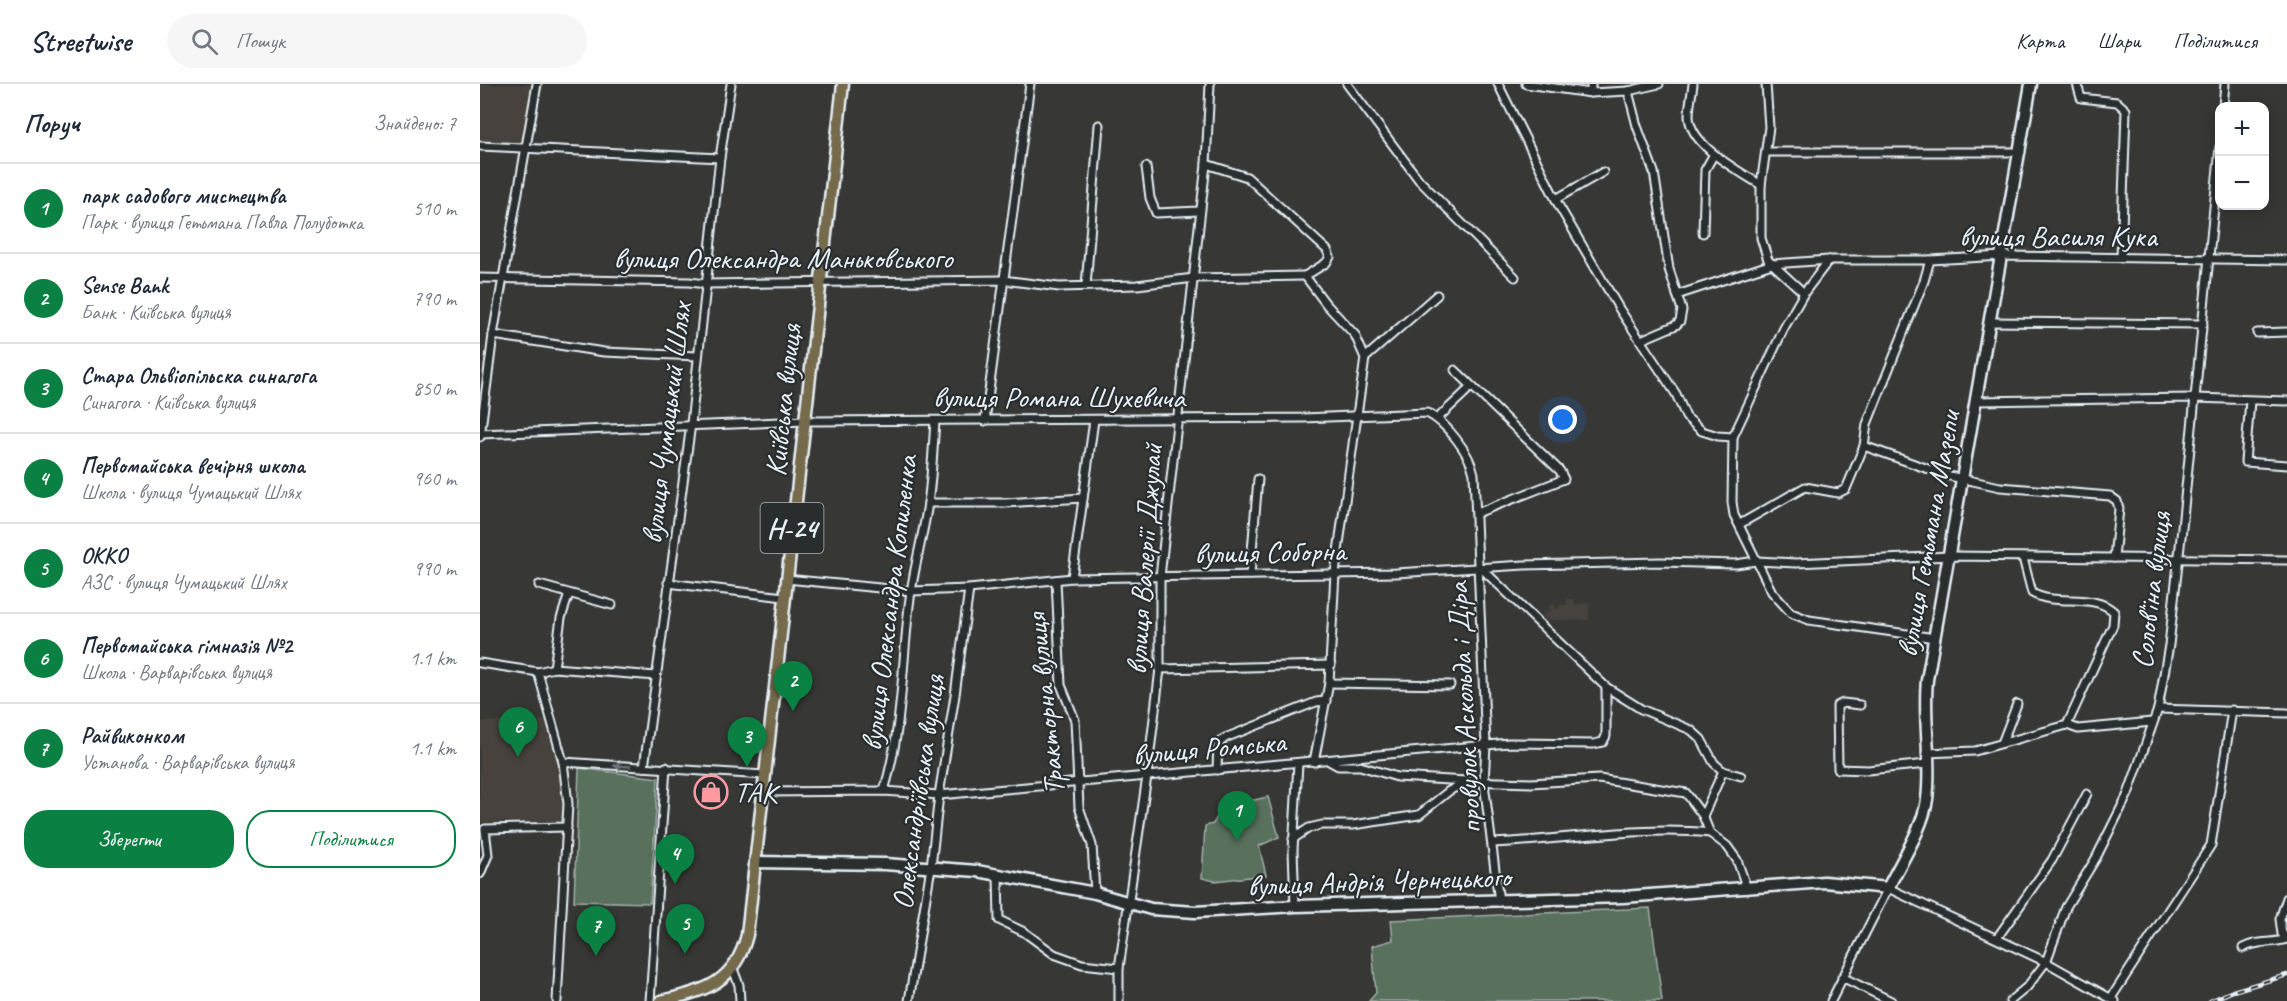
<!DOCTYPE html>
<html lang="uk">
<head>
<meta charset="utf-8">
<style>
  :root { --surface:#fff; --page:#f6f6f7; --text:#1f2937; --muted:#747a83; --line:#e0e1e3; --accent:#0b8043 }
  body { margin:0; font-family:Caveat,sans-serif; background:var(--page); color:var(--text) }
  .controls { position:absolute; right:18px; top:18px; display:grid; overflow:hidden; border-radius:12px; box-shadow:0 3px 15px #0003 }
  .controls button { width:54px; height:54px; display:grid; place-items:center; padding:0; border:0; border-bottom:2px solid var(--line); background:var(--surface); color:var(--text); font:30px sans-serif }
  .you { position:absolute; left:1083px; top:336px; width:21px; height:21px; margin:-15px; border:4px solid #fff; border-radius:50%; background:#1a73e8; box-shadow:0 0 0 9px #1a73e833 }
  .badge { display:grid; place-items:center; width:39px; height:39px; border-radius:50%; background:var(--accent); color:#fff; font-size:20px; font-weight:700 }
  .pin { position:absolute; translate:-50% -50px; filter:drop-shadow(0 2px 3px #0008) }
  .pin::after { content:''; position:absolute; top:32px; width:21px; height:18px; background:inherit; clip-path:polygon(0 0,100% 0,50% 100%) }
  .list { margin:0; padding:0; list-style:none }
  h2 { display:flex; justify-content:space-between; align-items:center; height:78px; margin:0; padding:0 24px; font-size:26px }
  h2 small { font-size:20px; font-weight:400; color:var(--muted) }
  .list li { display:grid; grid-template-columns:39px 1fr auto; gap:18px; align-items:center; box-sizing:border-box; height:90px; padding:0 24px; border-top:2px solid var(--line) }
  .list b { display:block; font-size:22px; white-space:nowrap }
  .list p { margin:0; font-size:20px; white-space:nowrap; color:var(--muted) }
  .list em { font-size:20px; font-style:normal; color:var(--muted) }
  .actions { display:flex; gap:12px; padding:18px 24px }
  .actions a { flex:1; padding:14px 0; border:2px solid var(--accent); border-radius:24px; text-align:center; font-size:21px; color:var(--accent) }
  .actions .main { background:var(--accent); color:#fff }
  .icon { flex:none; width:33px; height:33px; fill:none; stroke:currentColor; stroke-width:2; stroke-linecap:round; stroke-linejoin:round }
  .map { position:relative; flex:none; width:1807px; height:917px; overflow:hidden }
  header { display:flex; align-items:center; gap:36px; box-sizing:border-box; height:84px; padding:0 30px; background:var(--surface); border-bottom:2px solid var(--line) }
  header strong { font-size:28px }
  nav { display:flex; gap:33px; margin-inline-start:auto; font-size:21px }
  .search { width:420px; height:54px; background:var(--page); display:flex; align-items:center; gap:15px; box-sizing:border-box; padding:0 21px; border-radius:33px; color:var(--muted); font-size:22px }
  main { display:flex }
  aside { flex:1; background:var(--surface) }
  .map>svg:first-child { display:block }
  .built { fill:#46433d }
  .green { fill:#58705c; stroke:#a0b0aa; stroke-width:1.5 }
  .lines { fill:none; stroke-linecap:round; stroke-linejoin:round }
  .street-casing { stroke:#e8f1f8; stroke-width:11 }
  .secondary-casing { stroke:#e8f1f8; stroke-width:15 }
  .primary-casing { stroke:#e8f1f8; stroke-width:15 }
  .street { stroke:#2a2d2e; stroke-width:7 }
  .secondary { stroke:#2a2d2e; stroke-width:10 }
  .primary { stroke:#756b4b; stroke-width:10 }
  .rail-casing { stroke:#e8f1f8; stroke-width:4.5 }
  .rail { stroke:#2a2d2e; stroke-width:2; stroke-dasharray:7; stroke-linecap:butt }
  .oneway { fill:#6c7275 }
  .labels { text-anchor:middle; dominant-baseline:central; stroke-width:4.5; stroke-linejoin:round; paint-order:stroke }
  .shield { fill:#2a2d2e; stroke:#afb6bb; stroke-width:1.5 }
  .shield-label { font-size:28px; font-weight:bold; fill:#e8f1f8 }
  .street-label { font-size:30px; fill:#e8f1f8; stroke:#2a2d2e }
  .poi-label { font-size:30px; fill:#e8f1f8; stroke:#2a2d2e; text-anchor:start }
</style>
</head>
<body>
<header>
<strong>Streetwise</strong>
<div class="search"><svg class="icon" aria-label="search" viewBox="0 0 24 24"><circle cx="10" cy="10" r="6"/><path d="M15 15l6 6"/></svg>Пошук</div>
<nav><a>Карта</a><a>Шари</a><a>Поділитися</a></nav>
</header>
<main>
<aside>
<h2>Поруч<small>Знайдено: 7</small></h2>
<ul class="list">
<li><span class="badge">1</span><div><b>парк садового мистецтва</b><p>Парк · вулиця Гетьмана Павла Полуботка</p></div><em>510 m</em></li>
<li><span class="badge">2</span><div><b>Sense Bank</b><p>Банк · Київська вулиця</p></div><em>790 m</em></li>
<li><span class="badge">3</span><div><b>Стара Ольвіопільска синагога</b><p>Синагога · Київська вулиця</p></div><em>850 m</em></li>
<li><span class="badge">4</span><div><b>Первомайська вечірня школа</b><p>Школа · вулиця Чумацький Шлях</p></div><em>960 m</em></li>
<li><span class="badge">5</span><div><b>ОККО</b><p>АЗС · вулиця Чумацький Шлях</p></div><em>990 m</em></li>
<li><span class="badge">6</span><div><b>Первомайська гімназія №2</b><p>Школа · Варварівська вулиця</p></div><em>1.1 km</em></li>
<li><span class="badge">7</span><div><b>Райвиконком</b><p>Установа · Варварівська вулиця</p></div><em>1.1 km</em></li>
</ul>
<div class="actions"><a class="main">Зберегти</a><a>Поділитися</a></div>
</aside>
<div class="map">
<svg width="1807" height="917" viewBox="0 0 1807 917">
  <rect width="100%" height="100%" fill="#373735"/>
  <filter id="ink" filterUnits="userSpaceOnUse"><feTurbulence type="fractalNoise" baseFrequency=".0167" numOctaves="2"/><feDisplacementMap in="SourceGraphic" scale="12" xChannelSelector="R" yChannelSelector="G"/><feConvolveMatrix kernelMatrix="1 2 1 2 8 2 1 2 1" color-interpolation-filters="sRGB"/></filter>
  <g filter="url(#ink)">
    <g class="built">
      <path d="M0,0h53l-9,59 -44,-1z"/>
      <path d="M1087,515h7l1,6 14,-3v18h-45v-9h6v-6h5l2,5 4,-5h6z"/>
      <path d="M69,636l16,73 -3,25 -3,3 -79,1v-100z"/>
    </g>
    <g class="green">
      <path d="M99,684l79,10 -8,125 -76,-2z"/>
      <path d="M788,713l11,40 -20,9 7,29 -51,6 -13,-3 3,-52 8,-2 10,-17z"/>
      <path d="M1170,824l12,93h-293l7,-8 -4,-47 21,-6 -2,-20z"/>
    </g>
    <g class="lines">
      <g class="street-casing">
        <g id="street">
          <path d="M867,0l72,96 96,97"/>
          <path d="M1018,0l61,122 61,104 56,84 10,23 16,14 16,5 15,1"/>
          <path d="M1046,0l65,9 37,-2 31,-7"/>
          <path d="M1213,0c-1,10 -4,22 -4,32 1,30 50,55 72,69"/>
          <path d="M1286,0l3,43 -8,58v53l7,22 36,33"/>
          <path d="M1597,0l4,14 36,4 9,8 -5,148"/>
          <path d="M1148,7l9,35 17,46 15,97 13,41 -2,11 -4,4 -35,15"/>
          <path d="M1111,9v-9"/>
          <path d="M1743,22l2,-22"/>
          <path d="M0,62l240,12"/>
          <path d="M1286,68h255"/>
          <path d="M726,80l41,13 80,73 3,7 -4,6 -21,13"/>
          <path d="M666,83l4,31 6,15 43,-2"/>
          <path d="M1076,115l47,-27"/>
          <path d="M1223,149l2,-63 9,-16"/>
          <path d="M1349,176l-25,33 -20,35 -51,109 -1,65 2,13 38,77 19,21 18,7 126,18"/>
          <path d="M825,192l21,28 29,31 10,23 -30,215 -6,110 -15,79"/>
          <path d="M0,194l209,4 17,2 297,-4 56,7 78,-2 57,-7 111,-2"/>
          <path d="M606,202l13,-161"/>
          <path d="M1197,211l95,-31 57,-4h101l73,-4 284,4"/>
          <path d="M1510,238l213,2"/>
          <path d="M1777,249l30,-1"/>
          <path d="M13,251l111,17 94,4"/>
          <path d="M885,274l72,-63"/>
          <path d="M975,286l105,101 4,8 -87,34"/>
          <path d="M1496,317l219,-3 92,3"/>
          <path d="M1770,317l-5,61 42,3"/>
          <path d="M958,334l33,-31"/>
          <path d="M505,337l45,-337"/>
          <path d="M0,350l326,-13 497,-3 124,-5c19,9 43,40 47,61l12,271 -2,38 15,119"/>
          <path d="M0,353l13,-102 44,-251"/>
          <path d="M1384,362l81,29 55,12 110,9 7,5 2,8 -5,49"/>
          <path d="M448,419h78l77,-5"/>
          <path d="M1260,440l65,-37 33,6 8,-4 18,-43 3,-22 57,-143 6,-21"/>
          <path d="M1543,474l9,35c24,14 62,-1 82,19l-1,13 -46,100"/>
          <path d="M1000,483l126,120 35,22 50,21 10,9 13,24 9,8 18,5"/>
          <path d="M770,491l8,-96"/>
          <path d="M592,494l22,-158"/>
          <path d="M306,495l125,12 58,-2 103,-11 324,-5 128,-8 136,-3 76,2 20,-3 40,2 154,-7 337,4"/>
          <path d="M576,496l5,105 14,35 4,87 13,38 3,48"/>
          <path d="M188,499l116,14"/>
          <path d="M59,501l73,20"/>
          <path d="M0,579l58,9 16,-4 102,8"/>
          <path d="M74,584l7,-50 8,-24"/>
          <path d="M680,585l171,-4"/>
          <path d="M58,588l25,90 5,42 -11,197"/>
          <path d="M849,599l121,2"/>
          <path d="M1380,621l-17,-2 -6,3 1,63 30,1 59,-6"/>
          <path d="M1678,625l129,4"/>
          <path d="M1522,659l15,-39"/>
          <path d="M1446,669l49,-2 92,-26 11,4 74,-7"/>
          <path d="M849,677l9,5h22l37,11 70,4"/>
          <path d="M83,678l201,13"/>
          <path d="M164,683l47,-343 29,-266 11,-74"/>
          <path d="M737,686l1,-26 7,-6 91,-36 10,-1"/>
          <path d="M1243,687l-20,45 7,17 17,13 10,14 10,29"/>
          <path d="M404,707c18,-60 18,-123 25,-185 4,-35 14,-69 19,-103 4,-27 5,-55 7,-82"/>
          <path d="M282,708l122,-1 55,4 570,-52 85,1 9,-2 3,-6v-49"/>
          <path d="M813,755l16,-11 13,-3h31l66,-10 30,-24 18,-10 64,2 68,-4 87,14 17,23"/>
          <path d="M1013,759c72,-3 145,-17 217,-10"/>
          <path d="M0,790l8,-19 -3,-26 82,-2"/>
          <path d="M518,790l1,46 25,12 30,22 28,10 37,4"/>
          <path d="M1807,814l-7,21 2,15 5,3"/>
          <path d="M815,822l-2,-56 5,-87"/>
          <path d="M1517,854l55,-78 35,-66"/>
          <path d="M1763,864c14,-8 29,-4 44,-9"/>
          <path d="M253,885l6,16 1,16"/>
          <path d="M1362,893l49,24"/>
          <path d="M1631,914l100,-153 21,-135"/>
          <path d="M170,917l16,-234"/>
          <path d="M429,917l22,-134 8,-72 16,-100 14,-106"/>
          <path d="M639,917v-33l28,-192 13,-107v-92l46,-413 4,-80"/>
          <path d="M1351,917l57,-113 158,74 69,39"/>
          <path d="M1530,917l17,-14 19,-25 20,-55 30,-49 32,-64 30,-85 11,-64 13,-117 38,-381"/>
        </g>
      </g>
      <g class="secondary-casing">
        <path id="secondary" d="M275,778l130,2 92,7 118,22 56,16 44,3 100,-6 328,-9 201,-15 64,6c12,-25 36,-61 39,-89 5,-38 -4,-79 0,-119l104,-596"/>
      </g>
      <g class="primary-casing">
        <path id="primary" d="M181,917c44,-10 74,-18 86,-66l96,-851"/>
      </g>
      <use href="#street" class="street"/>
      <use href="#secondary" class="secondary"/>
      <use href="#primary" class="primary"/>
      <g class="rail-casing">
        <path id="rail" d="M1730,917l23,-10 54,-16"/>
      </g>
      <use href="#rail" class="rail"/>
    </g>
    <defs><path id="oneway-solid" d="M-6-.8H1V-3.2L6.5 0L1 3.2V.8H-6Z" transform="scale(1.5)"/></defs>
    <use class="oneway" href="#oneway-solid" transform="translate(142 682) rotate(-177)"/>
  </g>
  <defs>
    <g id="shop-ring" transform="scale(1.725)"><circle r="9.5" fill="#2a2d2e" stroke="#ff9aa2" stroke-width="1.5"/><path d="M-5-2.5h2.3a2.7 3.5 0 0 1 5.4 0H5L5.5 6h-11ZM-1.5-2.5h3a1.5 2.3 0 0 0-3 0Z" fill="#ff9aa2"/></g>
  </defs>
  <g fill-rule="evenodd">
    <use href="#shop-ring" x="231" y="708"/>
  </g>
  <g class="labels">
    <rect class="shield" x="280.5" y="419" width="63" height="50" rx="4.5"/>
    <g class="shield-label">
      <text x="312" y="444">Н-24</text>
    </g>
    <g class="street-label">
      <text x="1578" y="152">вулиця Василя Кука</text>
      <text x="303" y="174">вулиця Олександра Маньковського</text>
      <text x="579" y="313">вулиця Романа Шухевича</text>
      <text transform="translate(303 316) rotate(-84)">Київська вулиця</text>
      <text transform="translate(186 339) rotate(-83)">вулиця Чумацький Шлях</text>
      <text transform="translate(1448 450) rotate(-80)">вулиця Гетьмана Мазепи</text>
      <text transform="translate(790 468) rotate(-1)">вулиця Соборна</text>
      <text transform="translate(664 475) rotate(-86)">вулиця Валерії Джулай</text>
      <text transform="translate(1671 506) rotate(-83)">Солов'їна вулиця</text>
      <text transform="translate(409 519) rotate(-83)">вулиця Олександра Копиленка</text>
      <text transform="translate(565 620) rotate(-96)">Тракторна вулиця</text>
      <text transform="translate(984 624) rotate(-93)">провулок Аскольда і Діра</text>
      <text transform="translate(729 664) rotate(-5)">вулиця Ромська</text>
      <text transform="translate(438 708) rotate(-82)">Олександріївська вулиця</text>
      <text transform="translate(899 797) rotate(-2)">вулиця Андрія Чернецького</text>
    </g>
    <g class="poi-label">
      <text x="254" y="708">ТАК</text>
    </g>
  </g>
</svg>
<div class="controls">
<button>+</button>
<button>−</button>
</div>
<div class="you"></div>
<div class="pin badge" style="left:757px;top:757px">1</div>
<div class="pin badge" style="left:313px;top:627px">2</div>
<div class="pin badge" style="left:267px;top:683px">3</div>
<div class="pin badge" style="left:195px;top:800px">4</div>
<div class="pin badge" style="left:205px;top:870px">5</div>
<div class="pin badge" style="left:38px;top:673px">6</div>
<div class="pin badge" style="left:116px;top:872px">7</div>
</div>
</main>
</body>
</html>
